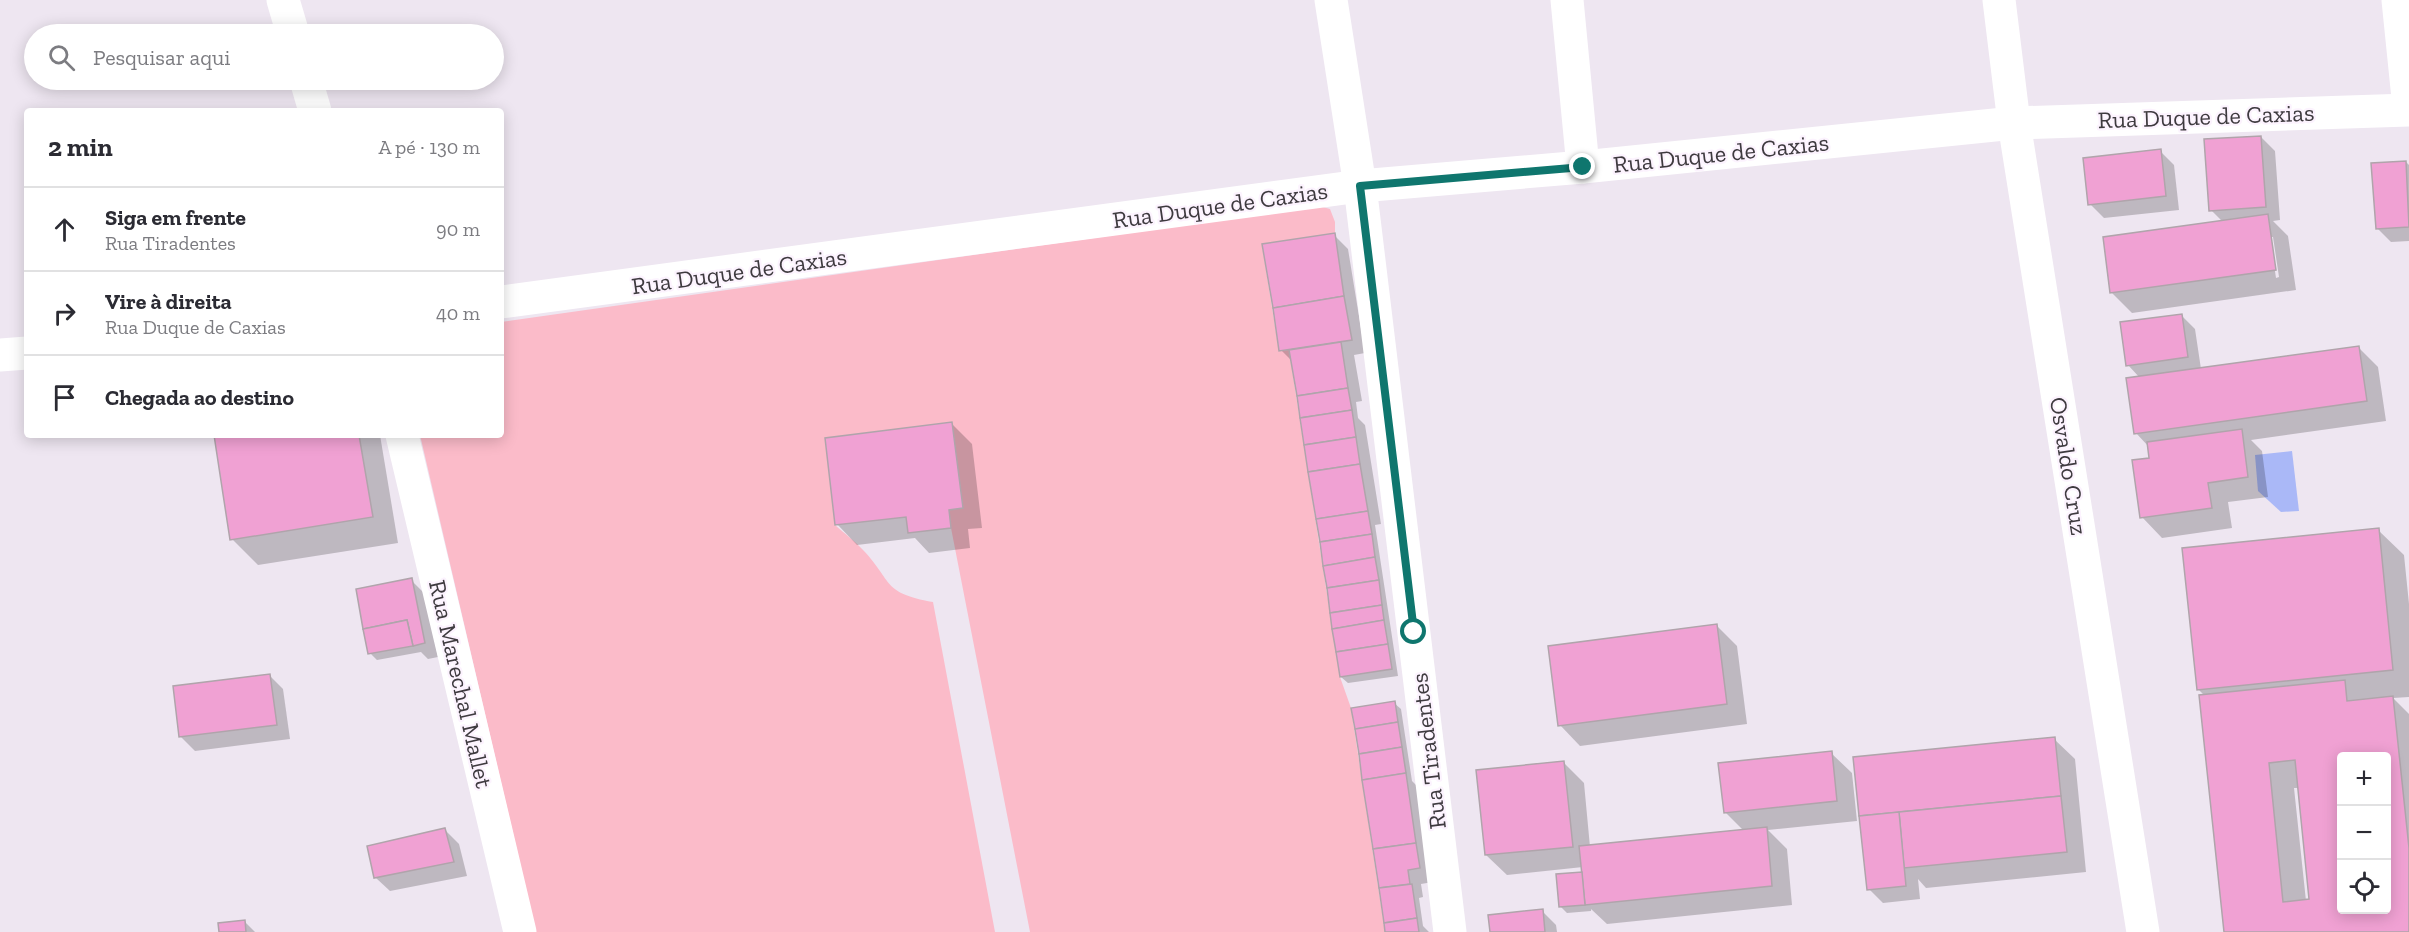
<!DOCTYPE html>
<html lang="pt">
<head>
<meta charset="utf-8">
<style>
  :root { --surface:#fff; --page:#f2f2f3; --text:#2b2b33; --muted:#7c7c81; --line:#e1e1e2 }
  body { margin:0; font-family:"Zilla Slab",serif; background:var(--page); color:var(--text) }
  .controls { position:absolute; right:18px; bottom:18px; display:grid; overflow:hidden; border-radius:6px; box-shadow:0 3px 15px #0003 }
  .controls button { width:54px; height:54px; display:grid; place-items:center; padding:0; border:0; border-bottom:2px solid var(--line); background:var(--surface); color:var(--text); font:30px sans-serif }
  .stop { position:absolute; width:18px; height:18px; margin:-14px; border:4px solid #0f766e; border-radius:50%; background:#fff }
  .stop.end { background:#0f766e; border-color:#fff; box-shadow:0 2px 6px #0008 }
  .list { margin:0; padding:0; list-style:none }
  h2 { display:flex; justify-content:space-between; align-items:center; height:78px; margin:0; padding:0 24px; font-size:26px }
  h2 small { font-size:20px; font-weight:400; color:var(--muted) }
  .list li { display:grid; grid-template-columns:39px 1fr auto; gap:18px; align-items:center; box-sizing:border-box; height:84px; padding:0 24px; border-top:2px solid var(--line) }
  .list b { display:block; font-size:22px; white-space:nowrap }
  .list p { margin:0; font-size:20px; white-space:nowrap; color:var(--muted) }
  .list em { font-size:20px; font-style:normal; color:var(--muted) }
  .icon { flex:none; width:33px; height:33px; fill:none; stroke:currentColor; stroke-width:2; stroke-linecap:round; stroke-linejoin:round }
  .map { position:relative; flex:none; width:2409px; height:932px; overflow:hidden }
  .search { position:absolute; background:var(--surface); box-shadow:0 3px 15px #0003; left:24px; top:24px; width:480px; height:66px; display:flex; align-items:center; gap:15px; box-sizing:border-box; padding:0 21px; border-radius:33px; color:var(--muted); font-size:22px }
  .panel { position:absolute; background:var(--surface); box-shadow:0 3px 15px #0003; left:24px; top:108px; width:480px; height:330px; border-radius:6px }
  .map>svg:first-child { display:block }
  .green { fill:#fbbbc9 }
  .water { fill:#aab8f7 }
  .shadow { fill:#0003; fill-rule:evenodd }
  .building { fill:#f0a1d3; stroke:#b0a4ab; stroke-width:1.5; fill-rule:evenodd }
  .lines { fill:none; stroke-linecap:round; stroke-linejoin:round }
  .minor { stroke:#fff; stroke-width:33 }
  .route { stroke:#0f766e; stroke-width:8 }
  .labels { text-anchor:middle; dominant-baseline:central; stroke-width:4.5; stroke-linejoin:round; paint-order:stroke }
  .street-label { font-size:24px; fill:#3e3a3f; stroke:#fcf3fe }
</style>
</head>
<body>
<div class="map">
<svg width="2409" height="932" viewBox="0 0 2409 932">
  <rect width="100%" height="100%" fill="#eee6f1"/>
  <path class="green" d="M1319,206l11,3 5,13v11l-73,12 17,106 10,-1 51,327 11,31 34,224h-355l-79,-404 -2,-18 14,-3 -11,-85 -127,16 10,87c10,9 20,16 29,26 29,31 18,42 69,51l62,330h-459l-116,-497h81v-113z"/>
  <path class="water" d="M2292,451l7,60 -18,1 -23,-21 -3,-36z"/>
  <g class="shadow">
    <path d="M2261,137l14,14 5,69 -7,1 15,15 8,54 -164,23 -20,-20 -8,-54 119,-17 -12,-12zM2270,237h3l6,40 -3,1z"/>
    <path d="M2160,151l14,14 5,45 -75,8 -14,-14z"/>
    <path d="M2406,162l3,3v76l-18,1 -14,-14z"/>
    <path d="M1334,235l14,14 17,104 -11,2 8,46 -6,1 2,16 7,7 16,99 -6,1 23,151 -50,7 -7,-6 -48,-315 -12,-12z"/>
    <path d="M2181,315l14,14 6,40 157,-22 20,20 8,54 -135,19 11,11 6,46 -40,5 4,26 -70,10 -20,-21 9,-58 -2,-12 -13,-14 4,-55 -12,-13z"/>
    <path d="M952,424l20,20 10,84 -14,1 2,19 -41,5 -14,-15 -58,7 -20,-21z"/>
    <path d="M215,435h165l18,108 -140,22 -26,-26z"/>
    <path d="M2378,530l26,25 5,49v93l-16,1 16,16v218h-184l-20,-236 -6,-6zM2342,756h44v154h-44zM2294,788h5l12,113h-5z"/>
    <path d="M411,580l14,14 13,63 -10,2 -7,-7 -44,8 -7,-7z"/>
    <path d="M1716,625l21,21 10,78 -167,22 -20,-21z"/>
    <path d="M269,675l14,14 7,50 -95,12 -14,-14 -7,-50z"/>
    <path d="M1394,703l7,6 11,72 8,8 13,93 -12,2 2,13 -4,1 4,28 6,6h-42l-34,-223z"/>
    <path d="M2054,739l21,20 11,113 -160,16 -8,-9 2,20 -37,4 -14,-14z"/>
    <path d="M1831,753l21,20 5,48 -89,9 19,19 5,56 -185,19 -16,-15v2l-24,2 -7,-7 24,-30 -1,-9 -76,8 -21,-20 78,-92 20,20 6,64 154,-16 -19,-19z"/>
    <path d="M445,830l14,14 8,32 -77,15 -14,-13z"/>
    <path d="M1542,911l14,14 1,7h-65z"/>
    <path d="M244,921l11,11h-34z"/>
  </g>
  <g class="building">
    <path d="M2261,136l5,71 -57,4 -5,-72z"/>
    <path d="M2161,149l5,47 -78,9 -5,-47z"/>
    <path d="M2406,161l3,66 -33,2 -5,-66z"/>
    <path d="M2268,214l8,56 -166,23 -7,-56z"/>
    <path d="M1335,233l9,63 -71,12 -11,-64z"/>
    <path d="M1344,296l8,44 -73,11 -6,-43z"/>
    <path d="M2182,314l6,43 -62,9 -6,-44z"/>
    <path d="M1341,342l7,46 -51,8 -8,-46z"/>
    <path d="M2359,346l8,55 -233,33 -8,-56z"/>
    <path d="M1348,388l4,22 -52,8 -3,-22z"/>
    <path d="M1352,410l4,27 -52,8 -4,-27z"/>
    <path d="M952,422l11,86 -14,2 2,18 -43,5 -2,-16 -71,8 -10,-87z"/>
    <path d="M2242,429l6,48 -40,6 4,25 -72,10 -8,-58 17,-2 -2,-16z"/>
    <path d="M214,435h145l14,82 -143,23z"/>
    <path d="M1356,437l4,27 -52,8 -4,-27z"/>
    <path d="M1360,464l8,47 -52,8 -8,-47z"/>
    <path d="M1368,511l4,23 -52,8 -4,-23z"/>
    <path d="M2379,528l14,142 -196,20 -15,-142z"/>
    <path d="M1372,534l3,23 -52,9 -3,-24z"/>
    <path d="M1375,557l4,23 -52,8 -4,-22z"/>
    <path d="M412,578l13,65 -12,3 -6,-26 -44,9 -7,-40z"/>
    <path d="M1379,580l3,25 -52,8 -3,-25z"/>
    <path d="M1382,605l2,15 -52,9 -2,-16z"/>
    <path d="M407,620l6,26 -45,8 -5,-25z"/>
    <path d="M1384,620l4,24 -52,8 -4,-23z"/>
    <path d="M1717,624l10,80 -169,22 -10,-80z"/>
    <path d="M1388,644l4,25 -52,8 -4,-25z"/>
    <path d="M270,674l7,51 -98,12 -6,-51z"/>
    <path d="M2345,680l2,21 46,-5 16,152v84h-185l-25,-237zM2342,756h44v154h-44zM2295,760l14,139 -26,3 -14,-139z"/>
    <path d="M1395,701l3,21 -43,7 -4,-21z"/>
    <path d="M1398,722l4,25 -43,7 -4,-25z"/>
    <path d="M2055,737l6,59 -202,20 -6,-59z"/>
    <path d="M1402,747l4,26 -44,7 -3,-26z"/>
    <path d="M1832,751l5,50 -113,12 -6,-50z"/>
    <path d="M1564,761l9,86 -88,8 -9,-85z"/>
    <path d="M1406,773l10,70 -43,6 -11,-69z"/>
    <path d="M2061,796l6,56 -163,16 -5,-56z"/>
    <path d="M1899,812l7,74 -39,4 -8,-74z"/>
    <path d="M1767,827l5,59 -187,19 -6,-59z"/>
    <path d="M445,828l9,34 -80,16 -7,-32z"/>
    <path d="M1416,843l4,25 -12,2 2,14 -31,4 -6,-39z"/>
    <path d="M1582,872l3,33 -26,2 -3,-33z"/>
    <path d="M1412,884l5,34 -33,5 -5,-35z"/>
    <path d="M1543,909l2,23h-55l-2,-17z"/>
    <path d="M1417,918l2,14h-34l-1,-9z"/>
    <path d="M245,920l1,12h-27l-1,-9z"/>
  </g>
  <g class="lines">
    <g class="minor">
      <path d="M283,0l10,34"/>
      <path d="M1331,0l29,186 90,746"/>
      <path d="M1567,0l16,167"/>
      <path d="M1999,0l15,123 129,809"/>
      <path d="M2398,0l11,108"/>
      <path d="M306,80l9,31"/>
      <path d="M501,302l859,-116 223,-19 431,-44 395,-13"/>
      <path d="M0,355l27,-2"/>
      <path d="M402,435l118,497"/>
    </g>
  </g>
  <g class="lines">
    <path class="route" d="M1414,632l-54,-446 223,-19"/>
  </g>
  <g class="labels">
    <g class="street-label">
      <text transform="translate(2206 116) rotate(-2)">Rua Duque de Caxias</text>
      <text transform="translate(1721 153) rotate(-6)">Rua Duque de Caxias</text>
      <text transform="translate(1220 205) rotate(-8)">Rua Duque de Caxias</text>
      <text transform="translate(739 271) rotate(-8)">Rua Duque de Caxias</text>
      <text transform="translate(2069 466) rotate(81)">Osvaldo Cruz</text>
      <text transform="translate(461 684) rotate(77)">Rua Marechal Mallet</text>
      <text transform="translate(1428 751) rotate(-97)">Rua Tiradentes</text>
    </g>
  </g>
</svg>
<div class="controls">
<button>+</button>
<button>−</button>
<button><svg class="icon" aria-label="locate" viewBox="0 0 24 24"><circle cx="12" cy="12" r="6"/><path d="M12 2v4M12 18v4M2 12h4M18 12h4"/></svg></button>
</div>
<div class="stop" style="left:1414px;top:632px"></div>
<div class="stop end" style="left:1583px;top:167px"></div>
<div class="search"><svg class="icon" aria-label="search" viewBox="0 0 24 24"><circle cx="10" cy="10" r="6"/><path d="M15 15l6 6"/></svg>Pesquisar aqui</div>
<section class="panel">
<h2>2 min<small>A pé · 130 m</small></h2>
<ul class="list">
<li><svg class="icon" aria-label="ahead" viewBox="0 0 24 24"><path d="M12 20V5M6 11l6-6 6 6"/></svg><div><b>Siga em frente</b><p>Rua Tiradentes</p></div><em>90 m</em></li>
<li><svg class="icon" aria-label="right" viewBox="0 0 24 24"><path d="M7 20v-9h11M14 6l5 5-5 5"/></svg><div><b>Vire à direita</b><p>Rua Duque de Caxias</p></div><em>40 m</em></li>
<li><svg class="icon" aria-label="arrive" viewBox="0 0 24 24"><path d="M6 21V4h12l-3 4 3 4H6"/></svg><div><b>Chegada ao destino</b></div></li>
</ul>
</section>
</div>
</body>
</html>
